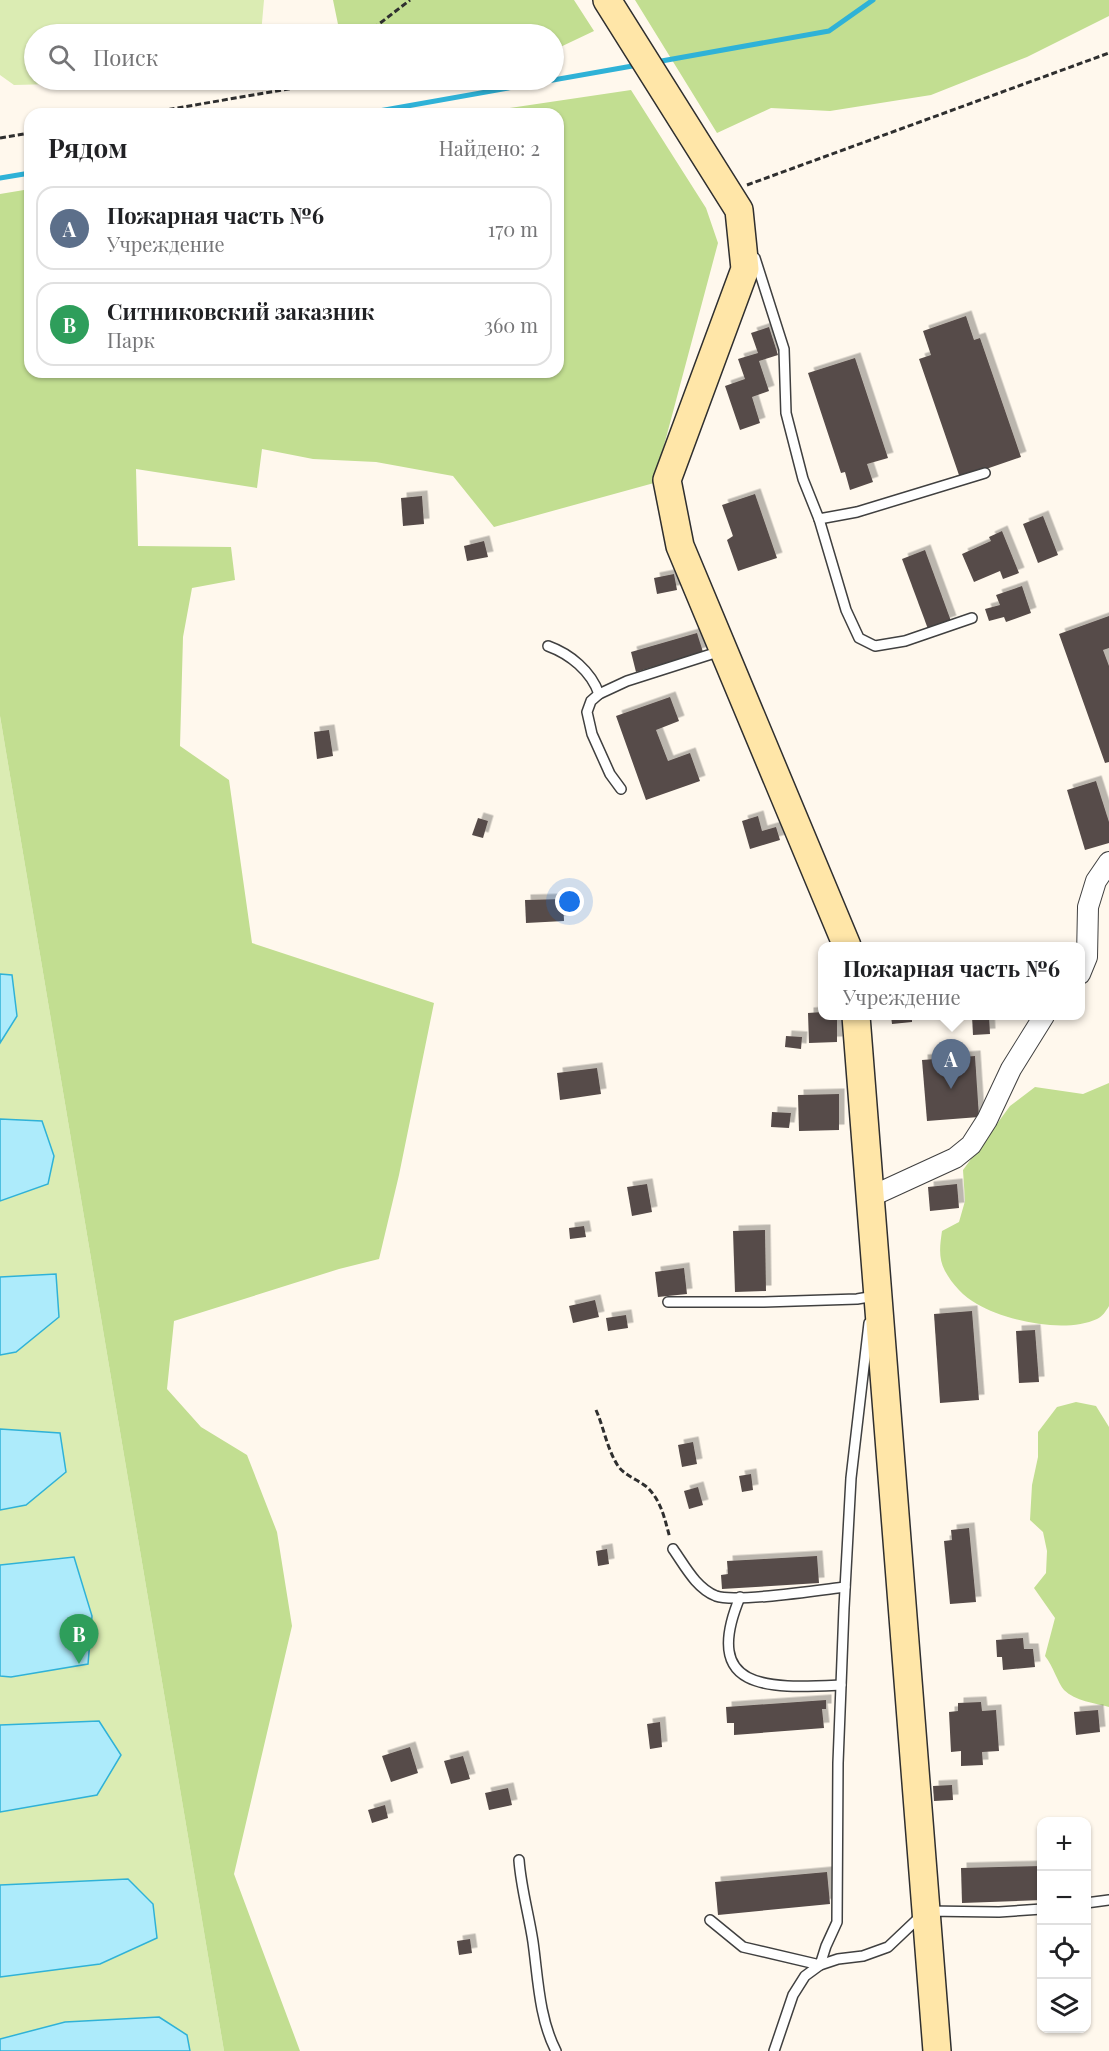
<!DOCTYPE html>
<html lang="ru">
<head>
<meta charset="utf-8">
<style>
  :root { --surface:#fff; --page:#f2f2f2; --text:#202124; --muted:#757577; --line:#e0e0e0; --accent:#c71b41 }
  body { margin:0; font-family:"Playfair Display",serif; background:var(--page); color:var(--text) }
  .controls { position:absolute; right:18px; bottom:18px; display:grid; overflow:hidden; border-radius:12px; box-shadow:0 2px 4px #0004 }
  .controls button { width:54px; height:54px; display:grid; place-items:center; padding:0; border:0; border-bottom:2px solid var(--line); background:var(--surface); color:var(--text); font:30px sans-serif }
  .you { position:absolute; left:570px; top:902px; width:21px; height:21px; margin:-15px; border:4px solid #fff; border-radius:50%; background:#1a73e8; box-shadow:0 0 0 9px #1a73e833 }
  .badge { display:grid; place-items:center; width:39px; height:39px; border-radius:50%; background:var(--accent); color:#fff; font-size:20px; font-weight:700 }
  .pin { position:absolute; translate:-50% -50px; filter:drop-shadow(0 2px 3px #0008) }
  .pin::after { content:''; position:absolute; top:32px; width:21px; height:18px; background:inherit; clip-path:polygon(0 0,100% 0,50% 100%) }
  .popup { position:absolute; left:818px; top:942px; width:267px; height:78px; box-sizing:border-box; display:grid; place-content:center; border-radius:12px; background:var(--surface); filter:drop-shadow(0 2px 4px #0005); font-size:20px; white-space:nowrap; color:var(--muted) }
  .popup b { font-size:22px; color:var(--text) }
  .popup::after { content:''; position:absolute; left:50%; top:100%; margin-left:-12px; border:12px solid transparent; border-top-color:var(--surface) }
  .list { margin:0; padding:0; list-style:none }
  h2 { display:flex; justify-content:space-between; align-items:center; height:78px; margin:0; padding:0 24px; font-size:26px }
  h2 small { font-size:20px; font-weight:400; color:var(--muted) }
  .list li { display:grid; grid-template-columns:39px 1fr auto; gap:18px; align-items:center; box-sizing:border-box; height:84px; margin:0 12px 12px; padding:0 12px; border:2px solid var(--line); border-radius:18px }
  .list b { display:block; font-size:22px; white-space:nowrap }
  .list p { margin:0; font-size:20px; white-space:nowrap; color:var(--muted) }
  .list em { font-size:20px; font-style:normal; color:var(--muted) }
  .icon { flex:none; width:33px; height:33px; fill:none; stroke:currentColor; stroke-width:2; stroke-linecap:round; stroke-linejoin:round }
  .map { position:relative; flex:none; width:1109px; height:2051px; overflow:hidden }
  .search { position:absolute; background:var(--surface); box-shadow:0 2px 4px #0004; left:24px; top:24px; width:540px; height:66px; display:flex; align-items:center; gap:15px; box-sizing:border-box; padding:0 21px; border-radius:33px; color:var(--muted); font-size:22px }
  .panel { position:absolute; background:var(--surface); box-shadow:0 2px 4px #0004; left:24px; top:108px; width:540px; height:270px; border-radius:18px }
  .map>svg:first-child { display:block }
  .green { fill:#dbecb3 }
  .forest { fill:#c2de91 }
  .water { fill:#adebfb; stroke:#2fb2d7; stroke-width:1.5 }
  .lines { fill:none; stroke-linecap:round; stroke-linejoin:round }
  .stream { stroke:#2fb2d7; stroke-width:5 }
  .building { fill:#564b48; filter:url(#shadow) }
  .lane-casing { stroke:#404040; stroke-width:12 }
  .street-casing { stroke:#404040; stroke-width:22 }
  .secondary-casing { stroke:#2f2f2f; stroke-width:30 }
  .path { stroke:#2f2f2f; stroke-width:3; stroke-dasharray:6 3; stroke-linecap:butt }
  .lane { stroke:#fff; stroke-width:9 }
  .street { stroke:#fff; stroke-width:20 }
  .secondary { stroke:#ffe6a8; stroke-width:27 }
</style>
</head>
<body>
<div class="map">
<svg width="1109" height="2051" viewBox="0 0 1109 2051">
  <defs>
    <filter id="shadow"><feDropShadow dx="5.5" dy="-5.5" stdDeviation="0" flood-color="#0004"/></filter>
  </defs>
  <rect width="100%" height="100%" fill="#fff8ed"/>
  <g class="green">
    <path d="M0,0h264l-3,34h-227v46h70l-10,3 -80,2 -14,-10z"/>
    <path d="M0,716l224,1335h-224z"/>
  </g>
  <g class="forest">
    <path d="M333,0h241l20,31 -40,19v-16h-214z"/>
    <path d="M635,0h474v16l-82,41 -96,38 -101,16 -59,-3 -54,25z"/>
    <path d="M631,90l75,118 12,35 -64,240 -160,44 -41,-51 -77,-14 -63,-3 -51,-10 -5,39 -121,-19 2,77 93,1 4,33 -43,8 -9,49 -3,109 49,34 23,163 182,60 -35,172 -20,84 -40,10 -165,52 -7,68 34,38 46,28 30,77 15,94 -58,248 66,177h-76l-224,-1335v-522l30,-5v183h528v-258h-88z"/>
    <path d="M1109,1083v223c-3,5 -7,11 -12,13 -32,15 -91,2 -120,-15 -13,-7 -25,-20 -32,-33 -7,-13 -5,-26 -3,-40l17,-9 6,-21 -2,-31 47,-64 25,-19 48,7z"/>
    <path d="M1076,1402l20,4 13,21v280c-14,-4 -34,-6 -45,-17 -6,-7 -11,-24 -19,-34l10,-38 -21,-30 12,-15 1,-22 -4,-19 -13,-12 2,-35 6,-28v-25l19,-25z"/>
  </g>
  <g class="water">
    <path d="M0,974l12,1 5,41 -17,27z"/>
    <path d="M0,1119l42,2 12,35 -6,28 -48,17z"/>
    <path d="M56,1274l3,43 -43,35 -16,3v-78z"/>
    <path d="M0,1429l60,4 6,39 -40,33 -26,5z"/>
    <path d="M74,1557l18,59 -4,48 -77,13 -11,-1v-111z"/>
    <path d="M99,1721l22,34 -24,40 -97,17v-87z"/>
    <path d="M128,1879l25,25 4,34 -57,26 -100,13v-92z"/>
    <path d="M159,2017l28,18 3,16h-190v-12l65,-17z"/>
  </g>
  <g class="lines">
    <g class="stream">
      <path d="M656,62l173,-31 44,-31"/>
      <path d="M362,114l276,-49"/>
      <path d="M0,178l30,-5"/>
    </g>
  </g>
  <g class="building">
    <path d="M966,316l8,24 6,-2 41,119 -61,21 -41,-119 12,-4 -8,-24z"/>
    <path d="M769,327l9,28 -19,6 10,30 -17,6 8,26 -20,7 -15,-44 20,-7 -7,-20 20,-6 -7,-20z"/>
    <path d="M855,358l33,100 -21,6 6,18 -23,8 -5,-18 -4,1 -33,-100z"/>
    <path d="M755,494l22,64 -39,13 -11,-31 6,-4 -11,-31z"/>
    <path d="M422,496l2,28 -21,2 -2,-28z"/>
    <path d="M1043,516l15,39 -20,8 -15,-39z"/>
    <path d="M1002,531l17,42 -16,6 -3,-8 -26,11 -12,-28 29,-13 -2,-4z"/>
    <path d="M484,541l4,16 -21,4 -3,-15z"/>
    <path d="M925,550l26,71 -23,8 -26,-70z"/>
    <path d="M674,574l3,16 -20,4 -3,-16z"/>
    <path d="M1022,586l9,27 -25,9 -2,-5 -15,4 -4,-12 15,-4 -4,-10z"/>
    <path d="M1109,616v32l-6,2 6,16v96l-4,1 -46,-129z"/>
    <path d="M697,633l6,19 -67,20 -5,-20z"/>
    <path d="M670,697l9,24 -23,9 12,31 22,-8 10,28 -54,19 -30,-84z"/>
    <path d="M329,730l4,26 -16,3 -3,-27z"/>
    <path d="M1096,781l13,41v21l-24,7 -18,-60z"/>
    <path d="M758,816l4,15 14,-4 4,13 -30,9 -8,-28z"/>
    <path d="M478,818l10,3 -5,17 -11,-3z"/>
    <path d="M563,899l1,22 -38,2 -1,-23z"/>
    <path d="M822,1012v4h15v26l-28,1 -1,-30z"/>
    <path d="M891,1016h21v6l-20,2z"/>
    <path d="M972,1016h17l1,18 -17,1z"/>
    <path d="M786,1036l16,1 -1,12 -16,-2z"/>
    <path d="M975,1056l4,61 -52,4 -5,-61z"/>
    <path d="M597,1068l4,26 -41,6 -3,-27z"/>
    <path d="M839,1094v36l-40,1 -1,-36z"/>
    <path d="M772,1112l19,1 -2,15 -18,-1z"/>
    <path d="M647,1184l5,28 -20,4 -5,-29z"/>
    <path d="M957,1184l2,24 -29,3 -2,-24z"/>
    <path d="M584,1226l2,11 -16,2 -1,-11z"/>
    <path d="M765,1230l1,61 -31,1 -2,-61z"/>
    <path d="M684,1268l3,26 -29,3 -3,-25z"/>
    <path d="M595,1300l4,17 -26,6 -4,-17z"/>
    <path d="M972,1311l7,89 -39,3 -6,-89z"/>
    <path d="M626,1315l2,13 -20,3 -2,-13z"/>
    <path d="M1035,1330l4,52 -20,1 -3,-52z"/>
    <path d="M693,1442l4,22 -15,3 -4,-22z"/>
    <path d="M751,1474l2,16 -11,2 -3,-16z"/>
    <path d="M698,1487l5,18 -14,4 -5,-18z"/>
    <path d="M969,1528l7,74 -26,2 -6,-63 8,-1 -1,-10z"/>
    <path d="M607,1549l2,15 -11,2 -2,-15z"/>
    <path d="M817,1556l2,27 -97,6 -1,-14 7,-1 -1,-13z"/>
    <path d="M1023,1638l1,11h9l2,18 -32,3 -1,-13h-5l-1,-17z"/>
    <path d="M826,1700v9h-4l2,19 -90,7v-12h-7l-1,-16z"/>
    <path d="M981,1702l1,9 14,-1 3,41 -17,1 1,13 -22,1v-15l-10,1 -2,-40 9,-1v-8z"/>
    <path d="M1098,1710l2,22 -24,3 -2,-23z"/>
    <path d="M660,1722l2,25 -12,2 -3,-25z"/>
    <path d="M410,1747l8,26 -27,9 -9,-26z"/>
    <path d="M463,1756l7,23 -19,5 -7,-23z"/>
    <path d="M952,1785l1,15 -19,1 -1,-15z"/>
    <path d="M508,1788l4,17 -23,5 -4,-17z"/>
    <path d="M385,1805l3,13 -16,5 -4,-13z"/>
    <path d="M1042,1866v34l-80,3 -1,-35z"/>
    <path d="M827,1872l3,32 -112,11 -3,-33z"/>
    <path d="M470,1939l2,14 -13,2 -2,-14z"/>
  </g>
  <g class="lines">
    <g class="lane-casing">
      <g id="lane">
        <path d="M755,258l29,91 2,64 17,66 16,40 38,-7 128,-39"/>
        <path d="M819,519l27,91 13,28 16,8 30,-5 67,-23"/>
        <path d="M548,646c22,8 43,25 51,48"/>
        <path d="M621,789l-11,-15 -18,-40 -5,-22 4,-11 8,-7 28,-13 94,-30"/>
        <path d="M668,1302h96l93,-3 18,-3"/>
        <path d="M673,1549c12,17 23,39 43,47 19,7 104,-6 129,-9"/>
        <path d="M740,1597c-40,96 31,91 101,88"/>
        <path d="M519,1860c2,28 10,55 14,82 5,36 6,76 23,109"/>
        <path d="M1086,1903l23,-3"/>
        <path d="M710,1920l33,27 77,18 6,-19 11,-24 1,-159 6,-155 7,-130 18,-155"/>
        <path d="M774,2051l19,-56 12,-19 15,-11 18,-6 25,-3 25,-9 38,-36 73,1 43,-3"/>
      </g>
    </g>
    <g class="street-casing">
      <g id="street">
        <path d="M1080,974l7,-17 1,-50 8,-26 13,-19"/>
        <path d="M870,1197l85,-39 16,-13 16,-25 24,-51 33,-53"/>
      </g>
    </g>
    <g class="secondary-casing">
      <g id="secondary">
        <path d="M607,0l132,210 6,59 -78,211 13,66 167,400"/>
        <path d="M856,1016l81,1035"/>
      </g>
    </g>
    <g class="path">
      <path d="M366,34l44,-34"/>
      <path d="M142,114l158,-27 10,-7"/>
      <path d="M0,138l30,-5"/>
      <path d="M747,185l362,-132"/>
      <path d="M596,1410c8,18 11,39 22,56 7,10 21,14 30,22 14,14 17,33 22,50"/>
    </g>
    <use href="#lane" class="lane"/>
    <use href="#street" class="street"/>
    <use href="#secondary" class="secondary"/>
  </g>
</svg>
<div class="controls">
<button>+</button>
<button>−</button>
<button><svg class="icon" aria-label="locate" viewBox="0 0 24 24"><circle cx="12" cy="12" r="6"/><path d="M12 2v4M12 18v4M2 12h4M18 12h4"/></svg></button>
<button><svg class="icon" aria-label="layers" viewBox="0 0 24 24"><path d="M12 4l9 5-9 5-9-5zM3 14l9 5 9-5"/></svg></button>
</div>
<div class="you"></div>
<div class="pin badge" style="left:951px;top:1089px;background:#5c6f8a">A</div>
<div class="popup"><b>Пожарная часть №6</b>Учреждение</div>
<div class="pin badge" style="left:79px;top:1664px;background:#2e9e5b">B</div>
<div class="search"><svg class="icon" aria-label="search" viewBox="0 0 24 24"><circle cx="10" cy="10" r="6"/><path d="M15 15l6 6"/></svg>Поиск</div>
<section class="panel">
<h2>Рядом<small>Найдено: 2</small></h2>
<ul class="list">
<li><span class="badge" style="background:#5c6f8a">A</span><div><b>Пожарная часть №6</b><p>Учреждение</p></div><em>170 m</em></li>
<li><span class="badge" style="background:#2e9e5b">B</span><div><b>Ситниковский заказник</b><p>Парк</p></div><em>360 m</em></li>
</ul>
</section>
</div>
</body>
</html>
